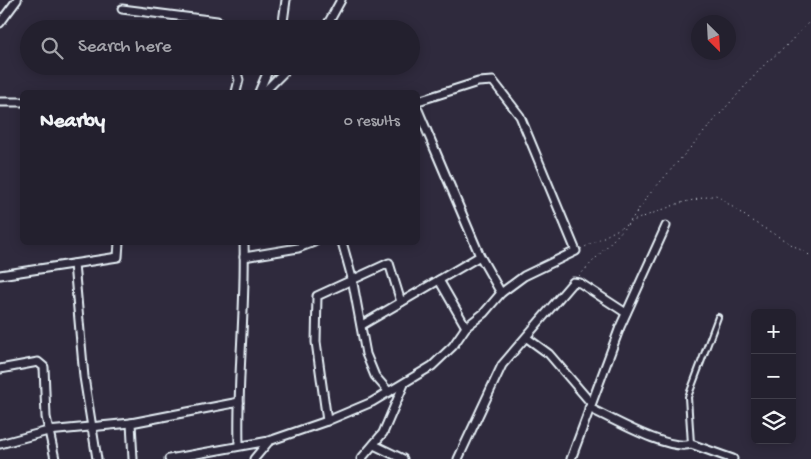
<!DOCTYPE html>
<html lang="en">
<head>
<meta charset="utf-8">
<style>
  :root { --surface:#23202e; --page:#2f2d3a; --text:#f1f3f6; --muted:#a3a3aa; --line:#403e4a }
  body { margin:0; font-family:"Gochi Hand",sans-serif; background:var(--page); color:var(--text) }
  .controls { position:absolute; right:15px; bottom:15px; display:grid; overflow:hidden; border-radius:8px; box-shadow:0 2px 12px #0003 }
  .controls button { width:45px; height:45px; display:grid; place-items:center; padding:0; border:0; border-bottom:1px solid var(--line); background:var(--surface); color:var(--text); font:25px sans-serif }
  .compass { position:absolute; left:691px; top:15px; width:45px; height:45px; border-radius:50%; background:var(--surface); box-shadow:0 2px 12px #0003; rotate:156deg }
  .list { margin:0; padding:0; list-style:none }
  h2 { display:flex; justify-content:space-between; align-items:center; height:65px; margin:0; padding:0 20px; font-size:21px }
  h2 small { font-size:16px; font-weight:400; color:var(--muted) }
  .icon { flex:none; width:28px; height:28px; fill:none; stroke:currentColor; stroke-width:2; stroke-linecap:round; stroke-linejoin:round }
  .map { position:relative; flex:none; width:811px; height:459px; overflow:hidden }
  .search { position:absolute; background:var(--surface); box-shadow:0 2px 12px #0003; left:20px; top:20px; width:400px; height:55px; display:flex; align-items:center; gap:12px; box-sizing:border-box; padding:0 18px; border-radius:28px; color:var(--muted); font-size:19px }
  .panel { position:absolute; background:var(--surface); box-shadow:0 2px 12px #0003; left:20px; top:90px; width:400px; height:155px; border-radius:8px }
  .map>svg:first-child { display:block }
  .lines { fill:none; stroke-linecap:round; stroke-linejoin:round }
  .service-casing { stroke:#e8f1f8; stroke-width:8 }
  .minor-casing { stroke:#e8f1f8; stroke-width:11 }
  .path { stroke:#e8f1f8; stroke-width:1; stroke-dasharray:1 4; stroke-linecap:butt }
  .service { stroke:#2f2a3d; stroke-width:4 }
  .minor { stroke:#2f2a3d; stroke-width:7 }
</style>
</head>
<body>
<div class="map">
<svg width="811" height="459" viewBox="0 0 811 459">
  <rect width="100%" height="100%" fill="#2f2a3d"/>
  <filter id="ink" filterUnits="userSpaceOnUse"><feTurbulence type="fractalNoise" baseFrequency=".02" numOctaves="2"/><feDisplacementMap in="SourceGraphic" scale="10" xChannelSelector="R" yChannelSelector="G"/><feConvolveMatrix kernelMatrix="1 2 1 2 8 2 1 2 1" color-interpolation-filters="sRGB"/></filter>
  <g filter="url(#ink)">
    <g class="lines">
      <g class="service-casing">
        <path id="service" d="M691,444l-3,-47 30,-80"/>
      </g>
      <g class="minor-casing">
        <g id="minor">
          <path d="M122,9l95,12 11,8"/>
          <path d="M0,23l17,-23"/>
          <path d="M282,29l4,-29"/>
          <path d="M325,29l16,-29"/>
          <path d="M235,66l4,14 -3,12"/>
          <path d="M259,92l11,-26"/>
          <path d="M264,92l26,-26"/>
          <path d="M0,102h22"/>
          <path d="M418,110l62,146 21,37"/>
          <path d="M342,242l10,36 14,76 9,22 14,16"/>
          <path d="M244,257l54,-9 16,-6"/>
          <path d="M74,264l10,113 13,82"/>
          <path d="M0,275l118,-18 1,-15"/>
          <path d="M439,280l27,47"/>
          <path d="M362,325l118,-69"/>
          <path d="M527,338l22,16 42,49"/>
          <path d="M0,369l38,-7 6,5 2,50 9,42"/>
          <path d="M589,408c22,10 80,44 102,36l42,15"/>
          <path d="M327,421l-11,-79 1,-46 72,-33 12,39"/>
          <path d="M0,444l48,-13 83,-8"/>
          <path d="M239,445c-2,-68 7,-135 5,-203"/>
          <path d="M374,445l29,14"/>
          <path d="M133,459l-2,-36 108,-21"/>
          <path d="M169,459l100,-18 58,-20 45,-19 60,-36 21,-20 13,-19 18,-14 17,-20 23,-17 52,-25 -56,-135 -27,-35 -15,1 -60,19"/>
          <path d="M254,459l15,-18"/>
          <path d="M361,459l22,-26 21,-49"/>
          <path d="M458,459l44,-94 71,-83 7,1 46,30"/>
          <path d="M571,459l49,-132 46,-101"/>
        </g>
      </g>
      <g class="path">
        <path d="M630,222l50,-19 36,-8 36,26 59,35"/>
        <path d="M581,249l45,-24"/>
        <path d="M579,276l50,-53 18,-26 80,-91 40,-44 16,-13 28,-29"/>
      </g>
      <use href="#service" class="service"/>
      <use href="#minor" class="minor"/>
    </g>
  </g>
</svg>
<div class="controls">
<button>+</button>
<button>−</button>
<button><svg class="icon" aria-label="layers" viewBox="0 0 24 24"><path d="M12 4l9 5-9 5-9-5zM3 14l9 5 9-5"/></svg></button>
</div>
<svg class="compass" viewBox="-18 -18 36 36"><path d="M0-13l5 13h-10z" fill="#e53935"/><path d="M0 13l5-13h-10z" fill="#a3a3aa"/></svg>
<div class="search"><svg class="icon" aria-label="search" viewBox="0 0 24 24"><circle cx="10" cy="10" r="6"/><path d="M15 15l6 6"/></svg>Search here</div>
<section class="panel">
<h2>Nearby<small>0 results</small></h2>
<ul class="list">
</ul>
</section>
</div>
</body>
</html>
